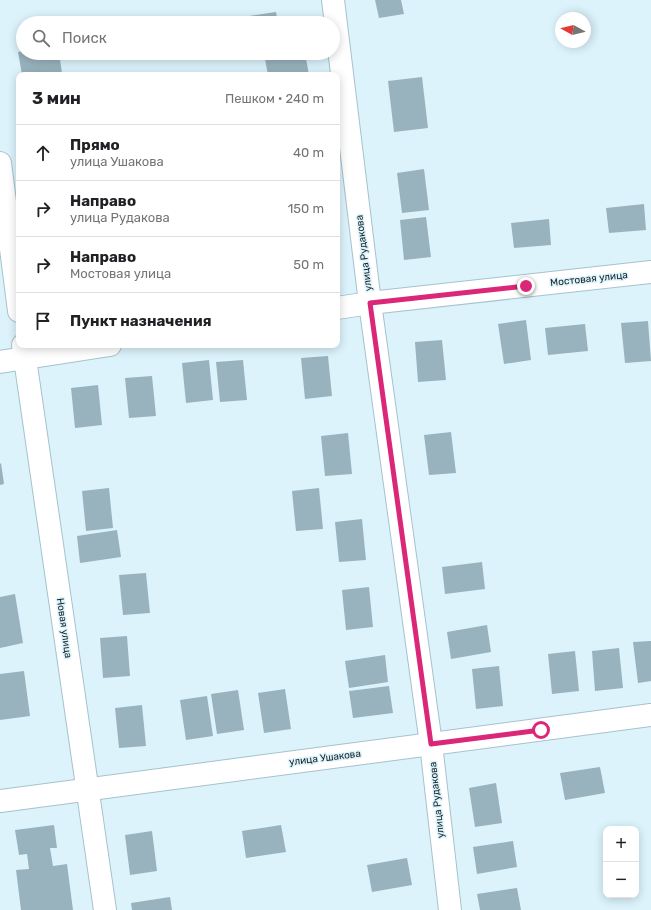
<!DOCTYPE html>
<html lang="ru">
<head>
<meta charset="utf-8">
<style>
  :root { --surface:#fff; --page:#f6f6f6; --text:#202124; --muted:#757577; --line:#e0e0e0 }
  body { margin:0; font-family:Rubik,sans-serif; background:var(--page); color:var(--text) }
  .controls { position:absolute; right:12px; bottom:12px; display:grid; overflow:hidden; border-radius:8px; box-shadow:0 2px 10px #0003 }
  .controls button { width:36px; height:36px; display:grid; place-items:center; padding:0; border:0; border-bottom:1px solid var(--line); background:var(--surface); color:var(--text); font:20px sans-serif }
  .compass { position:absolute; left:555px; top:12px; width:36px; height:36px; border-radius:50%; background:var(--surface); box-shadow:0 2px 10px #0003; rotate:278deg }
  .stop { position:absolute; width:12px; height:12px; margin:-9px; border:3px solid #db2777; border-radius:50%; background:#fff }
  .stop.end { background:#db2777; border-color:#fff; box-shadow:0 1px 4px #0008 }
  .list { margin:0; padding:0; list-style:none }
  h2 { display:flex; justify-content:space-between; align-items:center; height:52px; margin:0; padding:0 16px; font-size:17px }
  h2 small { font-size:13px; font-weight:400; color:var(--muted) }
  .list li { display:grid; grid-template-columns:26px 1fr auto; gap:12px; align-items:center; box-sizing:border-box; height:56px; padding:0 16px; border-top:1px solid var(--line) }
  .list b { display:block; font-size:15px; white-space:nowrap }
  .list p { margin:0; font-size:13px; white-space:nowrap; color:var(--muted) }
  .list em { font-size:13px; font-style:normal; color:var(--muted) }
  .icon { flex:none; width:22px; height:22px; fill:none; stroke:currentColor; stroke-width:2; stroke-linecap:round; stroke-linejoin:round }
  .map { position:relative; flex:none; width:651px; height:910px; overflow:hidden }
  .search { position:absolute; background:var(--surface); box-shadow:0 2px 10px #0003; left:16px; top:16px; width:324px; height:44px; display:flex; align-items:center; gap:10px; box-sizing:border-box; padding:0 14px; border-radius:22px; color:var(--muted); font-size:15px }
  .panel { position:absolute; background:var(--surface); box-shadow:0 2px 10px #0003; left:16px; top:72px; width:324px; height:276px; border-radius:8px }
  .map>svg:first-child { display:block }
  .building { fill:#98b3be }
  .lines { fill:none; stroke-linecap:round; stroke-linejoin:round }
  .minor-casing { stroke:#a6c2cd; stroke-width:24 }
  .tertiary-casing { stroke:#a6c2cd; stroke-width:24 }
  .minor { stroke:#fff; stroke-width:22 }
  .tertiary { stroke:#fff; stroke-width:22 }
  .route { stroke:#db2777; stroke-width:5 }
  .labels { text-anchor:middle; dominant-baseline:central; stroke-width:3; stroke-linejoin:round; paint-order:stroke }
  .street-label { font-size:10px; fill:#182327; stroke:#dcf3fc }
</style>
</head>
<body>
<div class="map">
<svg width="651" height="910" viewBox="0 0 651 910">
  <rect width="100%" height="100%" fill="#dcf3fc"/>
  <g class="building">
    <path d="M375,0h26l3,14 -25,4z"/>
    <path d="M276,12l2,11h-41l-1,-5z"/>
    <path d="M23,51v2h36l3,20 -14,2h-26l-4,-23z"/>
    <path d="M305,53l4,22h-41l-3,-16z"/>
    <path d="M422,77l6,51 -34,4 -6,-51z"/>
    <path d="M424,169l5,41 -27,3 -5,-40z"/>
    <path d="M644,204l2,26 -37,3 -3,-25z"/>
    <path d="M426,217l5,40 -27,3 -4,-40z"/>
    <path d="M549,219l2,26 -37,3 -3,-25z"/>
    <path d="M526,320l5,40 -27,4 -6,-40z"/>
    <path d="M648,321l3,40 -26,2 -4,-40z"/>
    <path d="M585,324l3,27 -40,4 -3,-27z"/>
    <path d="M442,340l4,40 -28,2 -3,-40z"/>
    <path d="M328,356l4,40 -27,3 -4,-41z"/>
    <path d="M209,360l4,40 -27,3 -4,-40z"/>
    <path d="M243,360l4,40 -27,2 -4,-40z"/>
    <path d="M152,376l4,40 -27,2 -4,-40z"/>
    <path d="M98,385l4,40 -27,3 -4,-40z"/>
    <path d="M451,432l5,41 -27,2 -5,-40z"/>
    <path d="M348,433l4,41 -27,2 -4,-40z"/>
    <path d="M1,463l3,21 -4,1v-21z"/>
    <path d="M109,488l4,40 -27,3 -4,-40z"/>
    <path d="M319,488l4,41 -27,2 -4,-40z"/>
    <path d="M362,519l4,41 -27,2 -4,-40z"/>
    <path d="M117,530l4,27 -41,6 -3,-27z"/>
    <path d="M482,562l3,27 -40,5 -3,-27z"/>
    <path d="M146,573l4,40 -27,2 -4,-40z"/>
    <path d="M369,587l4,40 -27,3 -4,-40z"/>
    <path d="M15,594l8,49 -23,5v-51z"/>
    <path d="M487,625l4,27 -40,7 -4,-27z"/>
    <path d="M127,636l3,40 -27,2 -3,-40z"/>
    <path d="M651,641v40l-13,2 -5,-41z"/>
    <path d="M619,648l4,40 -28,3 -3,-40z"/>
    <path d="M575,651l4,40 -27,3 -4,-40z"/>
    <path d="M385,655l3,27 -39,6 -4,-27z"/>
    <path d="M499,666l4,40 -27,3 -4,-40z"/>
    <path d="M24,671l6,45 -30,4v-46z"/>
    <path d="M389,686l4,27 -40,5 -4,-27z"/>
    <path d="M285,689l6,40 -27,4 -6,-40z"/>
    <path d="M238,690l6,40 -27,4 -6,-40z"/>
    <path d="M207,696l6,40 -27,4 -6,-40z"/>
    <path d="M142,705l4,41 -27,2 -4,-40z"/>
    <path d="M600,767l5,26 -40,7 -5,-27z"/>
    <path d="M496,783l6,40 -27,4 -6,-39z"/>
    <path d="M54,825l3,23h-7l3,18 14,-2 6,46h-52l-5,-40 13,-1 -2,-15 -8,1 -4,-25z"/>
    <path d="M281,825l5,27 -40,6 -4,-27z"/>
    <path d="M152,831l5,40 -27,4 -5,-40z"/>
    <path d="M513,841l4,26 -40,7 -4,-27z"/>
    <path d="M407,858l5,27 -40,7 -5,-27z"/>
    <path d="M517,888l4,22h-41l-3,-16z"/>
    <path d="M170,897l2,13h-40l-1,-7z"/>
  </g>
  <g class="lines">
    <g class="minor-casing">
      <g id="minor">
        <path d="M333,0l37,303 61,441 19,166"/>
        <path d="M0,163l19,148"/>
        <path d="M337,308l33,-5 281,-31"/>
        <path d="M23,345l82,565"/>
        <path d="M0,362l110,-17"/>
      </g>
    </g>
    <g class="tertiary-casing">
      <path id="tertiary" d="M0,801l651,-86"/>
    </g>
    <use href="#minor" class="minor"/>
    <use href="#tertiary" class="tertiary"/>
  </g>
  <g class="lines">
    <path class="route" d="M526,286l-156,17 61,441 110,-14"/>
  </g>
  <g class="labels">
    <g class="street-label">
      <text transform="translate(364 253) rotate(-97)">улица Рудакова</text>
      <text transform="translate(589 279) rotate(-6)">Мостовая улица</text>
      <text transform="translate(64 628) rotate(82)">Новая улица</text>
      <text transform="translate(325 758) rotate(-7)">улица Ушакова</text>
      <text transform="translate(437 800) rotate(-96)">улица Рудакова</text>
    </g>
  </g>
</svg>
<div class="controls">
<button>+</button>
<button>−</button>
</div>
<svg class="compass" viewBox="-18 -18 36 36"><path d="M0-13l5 13h-10z" fill="#e53935"/><path d="M0 13l5-13h-10z" fill="#757577"/></svg>
<div class="stop" style="left:541px;top:730px"></div>
<div class="stop end" style="left:526px;top:286px"></div>
<div class="search"><svg class="icon" aria-label="search" viewBox="0 0 24 24"><circle cx="10" cy="10" r="6"/><path d="M15 15l6 6"/></svg>Поиск</div>
<section class="panel">
<h2>3 мин<small>Пешком · 240 m</small></h2>
<ul class="list">
<li><svg class="icon" aria-label="ahead" viewBox="0 0 24 24"><path d="M12 20V5M6 11l6-6 6 6"/></svg><div><b>Прямо</b><p>улица Ушакова</p></div><em>40 m</em></li>
<li><svg class="icon" aria-label="right" viewBox="0 0 24 24"><path d="M7 20v-9h11M14 6l5 5-5 5"/></svg><div><b>Направо</b><p>улица Рудакова</p></div><em>150 m</em></li>
<li><svg class="icon" aria-label="right" viewBox="0 0 24 24"><path d="M7 20v-9h11M14 6l5 5-5 5"/></svg><div><b>Направо</b><p>Мостовая улица</p></div><em>50 m</em></li>
<li><svg class="icon" aria-label="arrive" viewBox="0 0 24 24"><path d="M6 21V4h12l-3 4 3 4H6"/></svg><div><b>Пункт назначения</b></div></li>
</ul>
</section>
</div>
</body>
</html>
